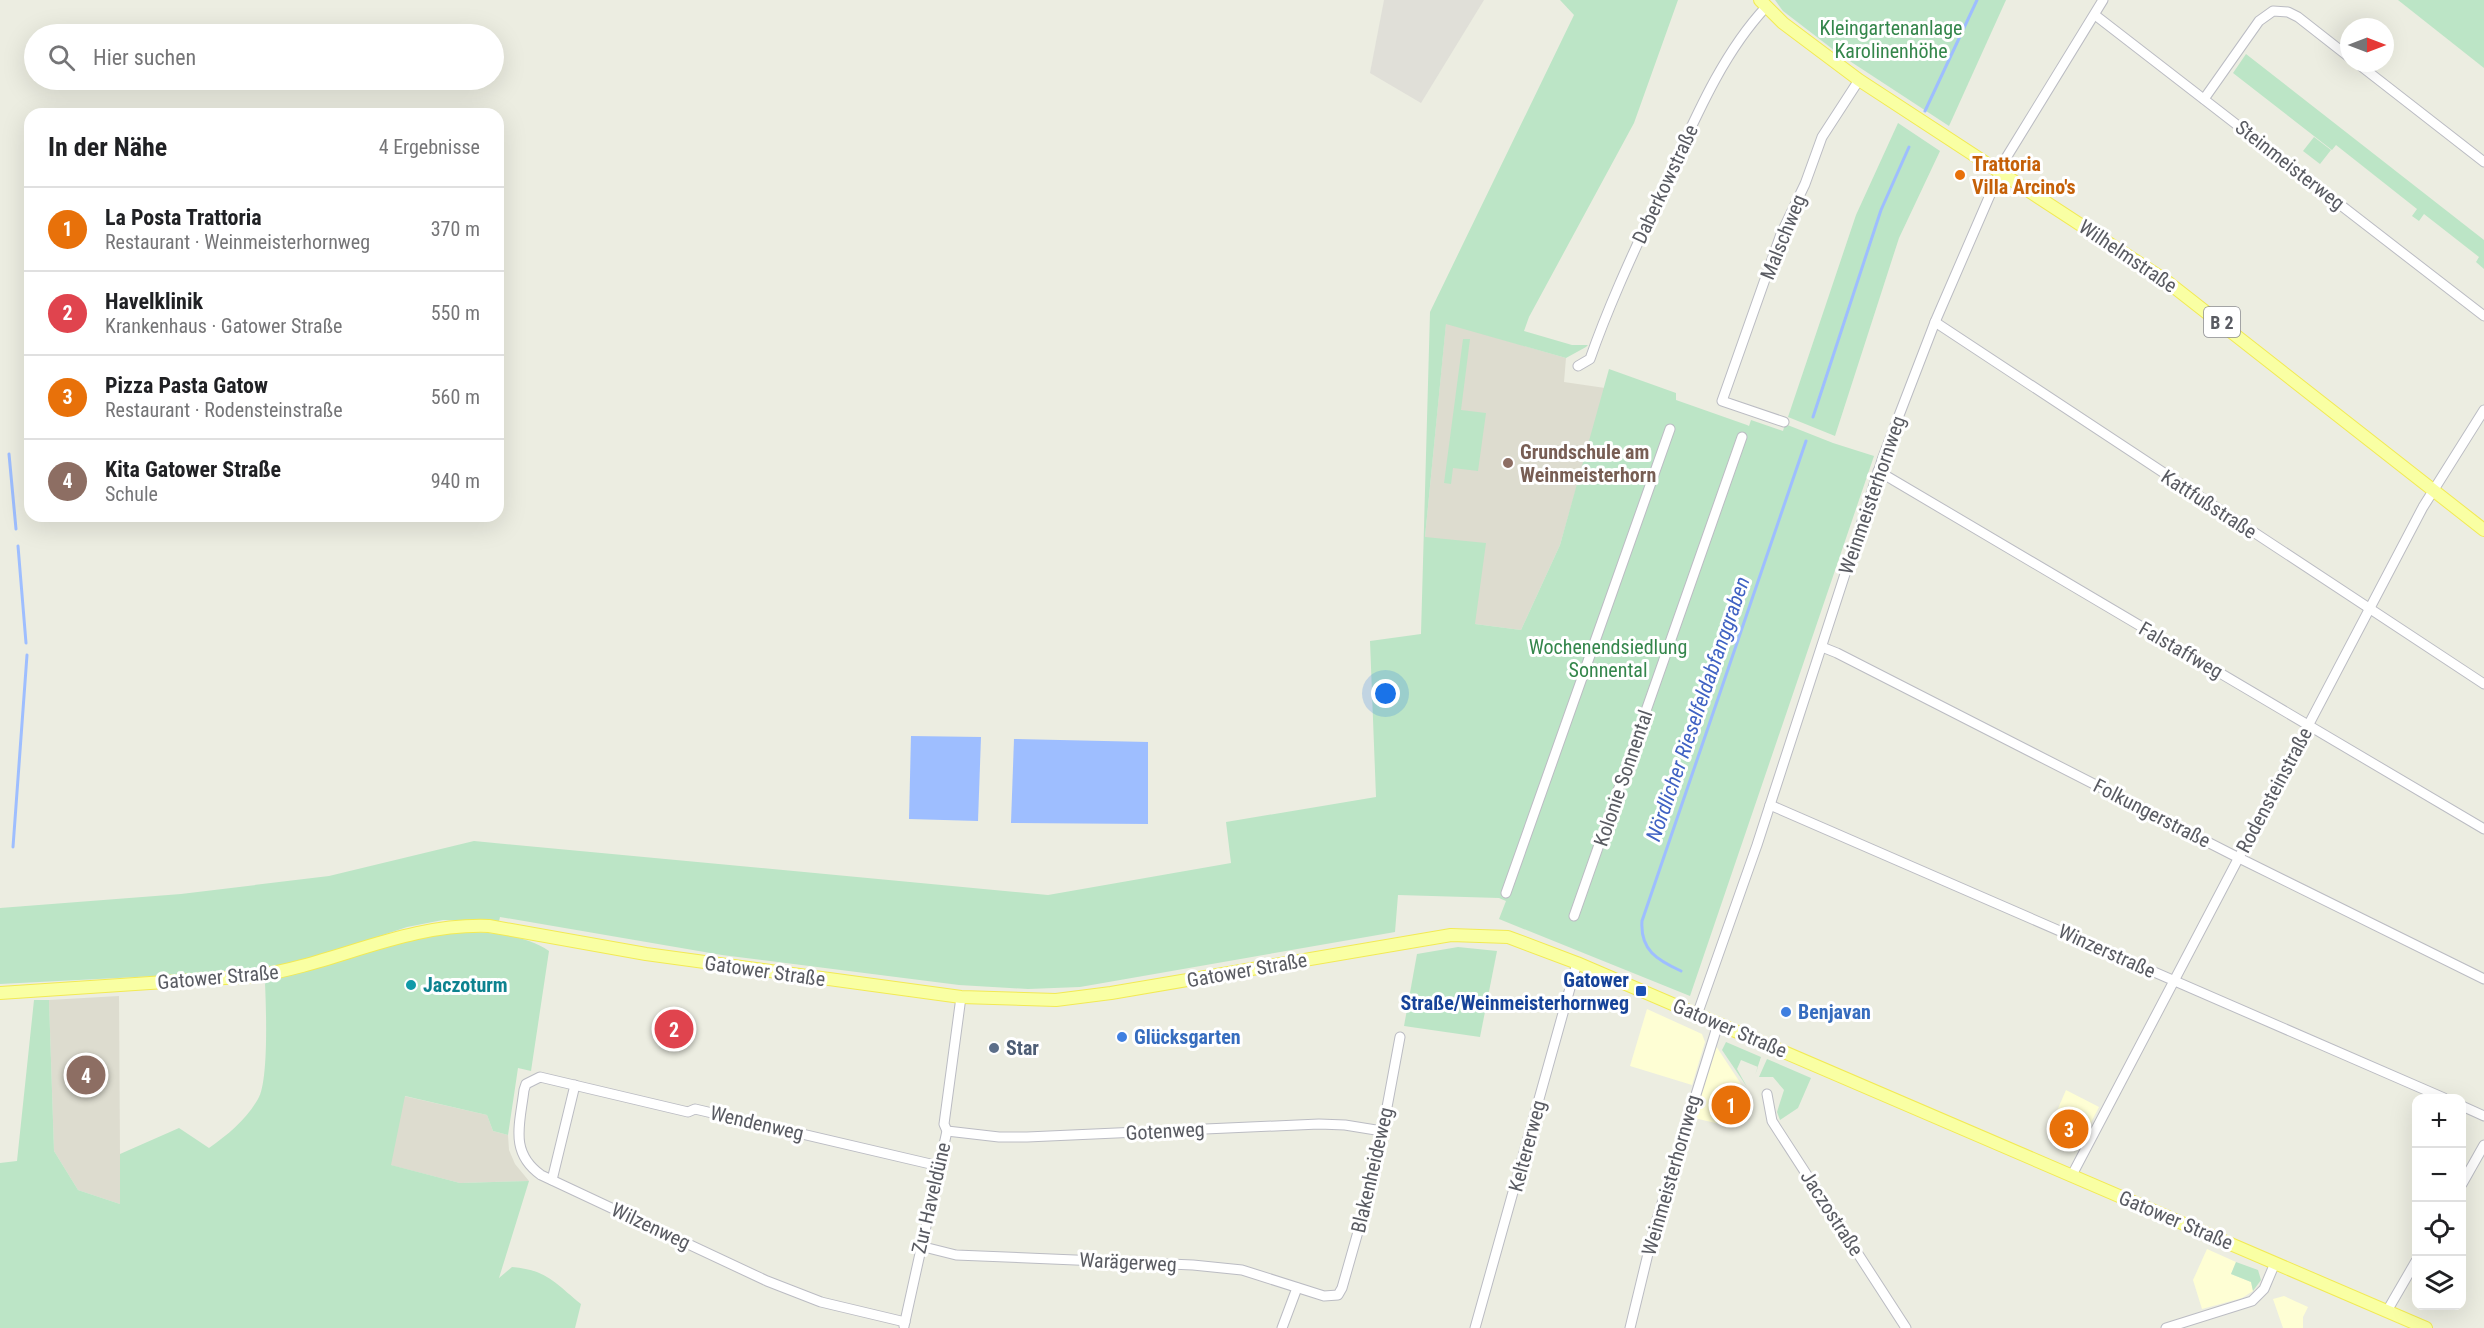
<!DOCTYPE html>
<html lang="de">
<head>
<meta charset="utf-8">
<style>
  :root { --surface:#fff; --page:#f6f6f6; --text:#202124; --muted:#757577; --line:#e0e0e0; --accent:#7c3aed }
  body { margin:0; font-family:"Roboto Condensed",sans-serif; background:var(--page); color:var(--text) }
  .controls { position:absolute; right:18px; bottom:18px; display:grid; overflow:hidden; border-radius:12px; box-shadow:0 6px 24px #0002 }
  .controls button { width:54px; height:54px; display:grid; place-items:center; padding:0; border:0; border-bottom:2px solid var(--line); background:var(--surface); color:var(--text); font:30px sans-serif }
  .compass { position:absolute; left:2340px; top:18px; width:54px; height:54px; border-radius:50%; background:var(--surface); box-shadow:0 6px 24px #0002; rotate:90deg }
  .you { position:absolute; left:1386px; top:694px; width:21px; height:21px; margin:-15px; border:4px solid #fff; border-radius:50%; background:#1a73e8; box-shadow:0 0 0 9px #1a73e833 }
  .badge { display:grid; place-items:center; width:39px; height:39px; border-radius:50%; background:var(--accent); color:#fff; font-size:20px; font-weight:700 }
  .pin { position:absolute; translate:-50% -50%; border:3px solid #fff; box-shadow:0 2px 6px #0006 }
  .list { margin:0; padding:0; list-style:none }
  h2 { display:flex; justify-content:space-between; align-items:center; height:78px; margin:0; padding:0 24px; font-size:26px }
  h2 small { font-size:20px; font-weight:400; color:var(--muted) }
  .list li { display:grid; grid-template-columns:39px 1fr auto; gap:18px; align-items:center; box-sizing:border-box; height:84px; padding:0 24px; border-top:2px solid var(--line) }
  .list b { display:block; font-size:22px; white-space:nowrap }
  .list p { margin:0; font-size:20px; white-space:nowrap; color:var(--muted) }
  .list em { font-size:20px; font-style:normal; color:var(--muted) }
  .icon { flex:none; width:33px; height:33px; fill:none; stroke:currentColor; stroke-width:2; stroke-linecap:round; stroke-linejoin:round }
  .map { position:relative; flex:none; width:2484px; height:1328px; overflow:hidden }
  .search { position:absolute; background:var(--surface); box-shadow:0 6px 24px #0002; left:24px; top:24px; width:480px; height:66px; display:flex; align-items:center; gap:15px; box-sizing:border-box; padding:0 21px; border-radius:33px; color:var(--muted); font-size:22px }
  .panel { position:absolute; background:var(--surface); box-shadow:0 6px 24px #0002; left:24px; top:108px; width:480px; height:414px; border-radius:18px }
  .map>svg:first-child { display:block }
  .commercial { fill:#fefed4 }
  .industrial { fill:#e0dfd8 }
  .education { fill:#dddccf }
  .green { fill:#bce5c6 }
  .water { fill:#9ebeff }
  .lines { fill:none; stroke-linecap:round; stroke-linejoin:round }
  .stream { stroke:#9ebeff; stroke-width:3 }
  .minor-casing { stroke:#bbbcc3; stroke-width:11 }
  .major-casing { stroke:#f2ea54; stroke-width:14 }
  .minor { stroke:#fff; stroke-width:9 }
  .major { stroke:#f9ffa3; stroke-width:12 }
  .food-dot { fill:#e8710a; stroke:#fff; stroke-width:2 }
  .education-dot { fill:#8d6e63; stroke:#fff; stroke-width:2 }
  .culture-dot { fill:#0f9aa8; stroke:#fff; stroke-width:2 }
  .transit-dot { fill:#1a4fb4; stroke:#fff; stroke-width:2 }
  .shop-dot { fill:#3f7fe0; stroke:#fff; stroke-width:2 }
  .service-dot { fill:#5c6f8a; stroke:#fff; stroke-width:2 }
  .labels { text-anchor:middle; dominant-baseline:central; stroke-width:6; stroke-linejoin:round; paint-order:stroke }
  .shield { fill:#fff; stroke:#8b8c91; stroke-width:1.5 }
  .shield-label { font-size:18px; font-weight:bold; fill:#595b62 }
  .park-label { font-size:20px; fill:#34864b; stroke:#fff }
  .food-label { font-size:20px; font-weight:bold; fill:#c56008; stroke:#fff; text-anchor:start }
  .street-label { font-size:20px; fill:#595b62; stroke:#fff }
  .education-label { font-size:20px; font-weight:bold; fill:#785e54; stroke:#fff; text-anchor:start }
  .transit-label { font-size:20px; font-weight:bold; fill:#164399; stroke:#fff; text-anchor:end }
  .culture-label { font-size:20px; font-weight:bold; fill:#0d838f; stroke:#fff; text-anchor:start }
  .shop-label { font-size:20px; font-weight:bold; fill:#366cbe; stroke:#fff; text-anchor:start }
  .service-label { font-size:20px; font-weight:bold; fill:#4e5e75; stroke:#fff; text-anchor:start }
  .water-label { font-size:21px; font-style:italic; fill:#4062c3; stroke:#fff }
</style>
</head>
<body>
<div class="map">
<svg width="2484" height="1328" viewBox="0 0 2484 1328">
  <rect width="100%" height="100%" fill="#ecede1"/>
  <g class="commercial">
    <path d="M1647,1009l55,25 3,8 -13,43 -62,-19z"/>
    <path d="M1716,1046l37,56 -33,22 -26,-6z"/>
    <path d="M2066,1090l33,17 -19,37 -6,2 -27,-12z"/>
    <path d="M2207,1249l29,13 -5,12 20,8 2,9 -11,7 -40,11 -9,-29z"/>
    <path d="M2284,1296l24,11 -5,10v11h-20l-10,-29z"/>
  </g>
  <path class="industrial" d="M1384,0h100l-63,103 -51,-30z"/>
  <g class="education">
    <path d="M1446,323l120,35 -2,24 41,6 -45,157 -39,85 -46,-6 -50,-87z"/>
    <path d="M119,996l1,158v50l-42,-14 -24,-39 -5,-151z"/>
    <path d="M404,1096l83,19 6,16 15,4 1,15 6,14 14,17 -69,2 -70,-18z"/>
  </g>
  <g class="green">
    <path d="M1560,0h118l-44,123 -105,194 -5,14 48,14h16l-2,2 -20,11 -120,-34 -21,213 61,6 -11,81 46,6 39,-85 49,-176 67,24v7l71,25 2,1 2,-6 32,11 2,-7 48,19 41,13 -184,540 -191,-77 7,-18 -7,-3 -101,-3 -3,37 -315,55 -52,2 -69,-4 -237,-30 -222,-38 -1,4 -56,-1 -36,7 -93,31 -60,13 -254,13v-76l181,-14 148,-18 145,-35 574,54 183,-32 -5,-41 150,-25 -6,-156 51,-7 9,-322 144,-297z"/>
    <path d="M1775,0h231l-57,126 -110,-72 -56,-43z"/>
    <path d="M2398,0h86v68z"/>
    <path d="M2246,54l238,186v29l-8,-7 3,-5 -55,-43 -5,7 -7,-5 5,-7 -81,-64 -4,5 -99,-77z"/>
    <path d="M1898,123l42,28 -41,87 -64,198 -47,-19 68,-202z"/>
    <path d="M2314,137l17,13 -11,14 -17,-13z"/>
    <path d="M1463,339h7l-9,71 25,3 -8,58 -25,-3 -2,16 -7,-1z"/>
    <path d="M443,932c34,0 77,-1 106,19l-18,120 -13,-3 -10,67 -15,-4 -6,-16 -82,-19 -14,69 69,18 69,-2 -30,97 13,-11c35,3 43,16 69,37l-6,24h-575v-165l17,-2 17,-161h15l5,151 24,39 42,14v-50l59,-26 30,20c20,-14 37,-28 49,-49 11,-17 8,-94 7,-116l118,-38z"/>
    <path d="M1458,947l39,4 -17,86 -76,-11 13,-72z"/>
    <path d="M1726,1042l35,15 -6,18 3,-8 -17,-7 -4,9 10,18 -25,-37z"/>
    <path d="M1767,1059l44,19 -13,30 -18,12 -3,-8 7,-22 -11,-13h-14z"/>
    <path d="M2236,1262l22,8 3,10 -8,11 -2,-9 -20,-8z"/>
  </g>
  <g class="water">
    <path d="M911,736l70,1 -3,84 -69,-2z"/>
    <path d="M1014,739l134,3v82l-137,-1z"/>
  </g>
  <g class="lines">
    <g class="stream">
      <path d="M1925,111l52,-111"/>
      <path d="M1813,417l68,-207 28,-63"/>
      <path d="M9,454l7,75"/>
      <path d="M18,546l8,97"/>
      <path d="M13,847l14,-192"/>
      <path d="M1681,971c-24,-11 -41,-21 -39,-50l164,-480"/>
    </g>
    <g class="minor-casing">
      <g id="minor">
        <path d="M2095,15l389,301"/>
        <path d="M2357,63l127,99"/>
        <path d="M2204,99l55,-78 14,-10 15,1 10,5 51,40"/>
        <path d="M1935,322l549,362"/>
        <path d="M1578,366l12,-7c21,-60 48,-116 74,-173 28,-60 56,-130 102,-179"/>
        <path d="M1784,422l-62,-21 59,-167 24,-50 17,-47 37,-57"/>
        <path d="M1878,471l606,358"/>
        <path d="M1822,647l15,6 396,202 251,124"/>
        <path d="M1770,805l674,293"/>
        <path d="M1506,893l164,-464"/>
        <path d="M1574,916l168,-479"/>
        <path d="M1697,1015l60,-170 126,-388 52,-135 71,-164 97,-158"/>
        <path d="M1767,1094l5,27 134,207"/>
        <path d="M2462,1106l22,10"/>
        <path d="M947,1131l52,6h28l292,-13 26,1 37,6"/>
        <path d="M2072,1175l351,-668 61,-97"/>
        <path d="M552,1180l23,-95"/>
        <path d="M2462,1184l22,-39"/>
        <path d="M920,1246l36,9 237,10 49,5 82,26 14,-1 4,-7 33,-116 25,-135"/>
        <path d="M2387,1311l29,-50"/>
        <path d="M905,1322l-84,-20 -54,-21 -226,-106c-32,-23 -21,-51 -17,-85l2,-6 14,-7 148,35 7,-3 244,57"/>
        <path d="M904,1326l43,-195 -3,-7 17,-127"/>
        <path d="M1282,1328l15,-40"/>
        <path d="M1475,1328l102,-365"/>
        <path d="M1630,1328l24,-99 64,-205"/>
        <path d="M2166,1328l86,-27 12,-12 11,-26"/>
      </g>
    </g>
    <g class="major-casing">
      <g id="major">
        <path d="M1760,0l23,23 76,57 306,200 319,250"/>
        <path d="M0,993l255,-17c81,-12 150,-53 234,-50l157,28 315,43 95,3 55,-7 340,-58 57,2 69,26 849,365"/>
      </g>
    </g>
    <use href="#minor" class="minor"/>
    <use href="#major" class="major"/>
  </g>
  <circle class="food-dot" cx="1960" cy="175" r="6"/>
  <circle class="education-dot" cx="1508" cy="463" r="6"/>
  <circle class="culture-dot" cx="411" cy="985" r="6"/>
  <rect class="transit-dot" x="1635" y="985" width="12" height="12" rx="3"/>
  <g class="shop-dot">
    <circle cx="1786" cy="1012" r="6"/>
    <circle cx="1122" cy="1037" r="6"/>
  </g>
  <circle class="service-dot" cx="994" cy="1048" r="6"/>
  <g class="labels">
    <rect class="shield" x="2204" y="307" width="36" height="30" rx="4.5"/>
    <g class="shield-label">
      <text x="2222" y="322">B 2</text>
    </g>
    <g class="park-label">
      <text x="1891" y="28">Kleingartenanlage<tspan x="1891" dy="23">Karolinenhöhe</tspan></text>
      <text x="1608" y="647">Wochenendsiedlung<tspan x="1608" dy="23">Sonnental</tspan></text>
    </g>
    <g class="food-label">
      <text x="1972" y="164">Trattoria<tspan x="1972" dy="23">Villa Arcino's</tspan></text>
    </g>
    <g class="street-label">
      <text transform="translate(2290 165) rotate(38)">Steinmeisterweg</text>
      <text transform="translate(1665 184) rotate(-65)">Daberkowstraße</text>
      <text transform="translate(1783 237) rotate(-68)">Malschweg</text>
      <text transform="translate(2128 256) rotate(34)">Wilhelmstraße</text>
      <text transform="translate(1872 495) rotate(-71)">Weinmeisterhornweg</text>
      <text transform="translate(2209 504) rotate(33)">Kattfußstraße</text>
      <text transform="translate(2181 650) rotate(30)">Falstaffweg</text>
      <text transform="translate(1623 778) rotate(-71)">Kolonie Sonnental</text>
      <text transform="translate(2274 790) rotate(-62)">Rodensteinstraße</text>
      <text transform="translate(2152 813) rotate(27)">Folkungerstraße</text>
      <text transform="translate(2107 951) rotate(24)">Winzerstraße</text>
      <text transform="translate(1247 970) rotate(-10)">Gatower Straße</text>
      <text transform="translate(765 971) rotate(8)">Gatower Straße</text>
      <text transform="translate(218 977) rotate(-5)">Gatower Straße</text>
      <text transform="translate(1730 1028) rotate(23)">Gatower Straße</text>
      <text transform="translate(757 1123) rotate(13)">Wendenweg</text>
      <text transform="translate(1165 1131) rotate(-3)">Gotenweg</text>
      <text transform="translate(1527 1146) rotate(-75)">Keltererweg</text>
      <text transform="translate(1372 1170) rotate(-77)">Blakenheideweg</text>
      <text transform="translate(1671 1175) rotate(-74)">Weinmeisterhornweg</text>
      <text transform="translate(931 1198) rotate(-77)">Zur Haveldüne</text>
      <text transform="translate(1832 1213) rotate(57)">Jaczostraße</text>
      <text transform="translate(2176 1220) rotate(23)">Gatower Straße</text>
      <text transform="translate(651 1226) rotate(25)">Wilzenweg</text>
      <text transform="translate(1128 1262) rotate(3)">Warägerweg</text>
    </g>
    <g class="education-label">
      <text x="1520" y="452">Grundschule am<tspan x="1520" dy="23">Weinmeisterhorn</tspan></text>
    </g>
    <g class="transit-label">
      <text x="1629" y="980">Gatower<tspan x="1629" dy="23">Straße/Weinmeisterhornweg</tspan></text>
    </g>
    <g class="culture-label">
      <text x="423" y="985">Jaczoturm</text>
    </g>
    <g class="shop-label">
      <text x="1798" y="1012">Benjavan</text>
      <text x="1134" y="1037">Glücksgarten</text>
    </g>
    <g class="service-label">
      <text x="1006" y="1048">Star</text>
    </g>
    <g class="water-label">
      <text transform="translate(1698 709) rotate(-71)">Nördlicher Rieselfeldabfanggraben</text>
    </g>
  </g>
</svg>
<div class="controls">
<button>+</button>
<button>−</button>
<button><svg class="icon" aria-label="locate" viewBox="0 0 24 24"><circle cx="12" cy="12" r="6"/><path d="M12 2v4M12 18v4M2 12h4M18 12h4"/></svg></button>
<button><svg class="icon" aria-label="layers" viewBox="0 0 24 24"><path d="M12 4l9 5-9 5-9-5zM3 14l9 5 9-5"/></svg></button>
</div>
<svg class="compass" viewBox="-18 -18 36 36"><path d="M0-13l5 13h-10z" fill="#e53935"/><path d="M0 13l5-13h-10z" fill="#757577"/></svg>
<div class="you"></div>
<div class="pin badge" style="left:1731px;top:1105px;background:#e8710a">1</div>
<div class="pin badge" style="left:674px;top:1029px;background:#e0444e">2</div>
<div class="pin badge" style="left:2069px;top:1129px;background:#e8710a">3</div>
<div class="pin badge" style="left:86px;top:1075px;background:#8d6e63">4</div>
<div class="search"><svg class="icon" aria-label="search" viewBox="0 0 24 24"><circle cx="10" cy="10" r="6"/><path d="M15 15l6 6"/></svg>Hier suchen</div>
<section class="panel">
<h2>In der Nähe<small>4 Ergebnisse</small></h2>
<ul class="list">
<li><span class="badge" style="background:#e8710a">1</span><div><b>La Posta Trattoria</b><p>Restaurant · Weinmeisterhornweg</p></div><em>370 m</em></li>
<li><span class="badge" style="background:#e0444e">2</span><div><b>Havelklinik</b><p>Krankenhaus · Gatower Straße</p></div><em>550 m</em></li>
<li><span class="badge" style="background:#e8710a">3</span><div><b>Pizza Pasta Gatow</b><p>Restaurant · Rodensteinstraße</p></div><em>560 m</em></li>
<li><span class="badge" style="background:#8d6e63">4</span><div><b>Kita Gatower Straße</b><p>Schule</p></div><em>940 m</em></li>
</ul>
</section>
</div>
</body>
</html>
